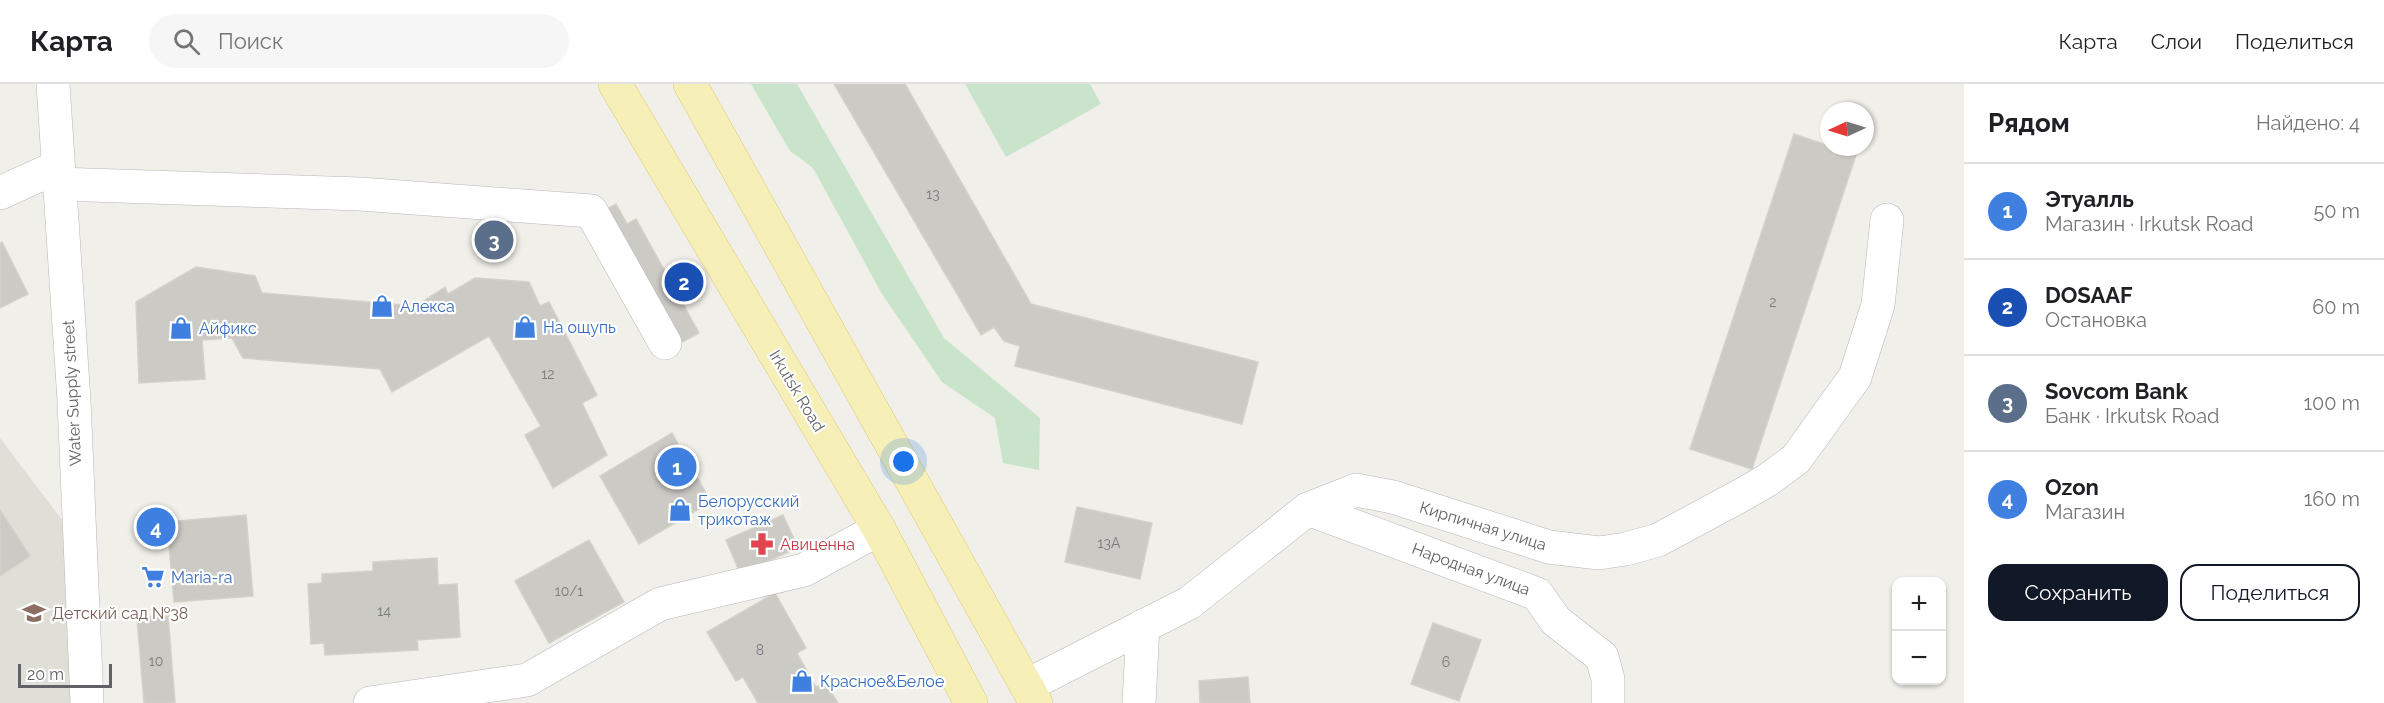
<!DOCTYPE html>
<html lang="ru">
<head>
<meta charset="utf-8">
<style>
  :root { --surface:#fff; --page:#f6f6f6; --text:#202124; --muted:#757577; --line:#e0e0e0; --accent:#111827 }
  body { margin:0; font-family:Raleway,sans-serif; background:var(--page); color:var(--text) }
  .controls { position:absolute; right:18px; bottom:18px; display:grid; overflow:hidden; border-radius:12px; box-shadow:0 2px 4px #0004 }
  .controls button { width:54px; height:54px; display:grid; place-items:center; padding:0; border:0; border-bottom:2px solid var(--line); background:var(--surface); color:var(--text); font:30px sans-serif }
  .compass { position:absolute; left:1820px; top:18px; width:54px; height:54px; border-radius:50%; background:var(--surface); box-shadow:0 2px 4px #0004; rotate:266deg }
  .scale { position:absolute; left:18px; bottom:15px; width:94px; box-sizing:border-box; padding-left:6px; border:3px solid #606267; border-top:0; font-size:16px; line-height:21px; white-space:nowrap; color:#606267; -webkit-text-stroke:4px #fff; paint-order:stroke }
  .you { position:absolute; left:904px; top:378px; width:21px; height:21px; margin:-15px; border:4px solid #fff; border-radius:50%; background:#1a73e8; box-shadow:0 0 0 9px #1a73e833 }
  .badge { display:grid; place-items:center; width:39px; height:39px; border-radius:50%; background:var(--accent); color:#fff; font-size:20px; font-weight:700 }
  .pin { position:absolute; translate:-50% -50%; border:3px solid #fff; box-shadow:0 2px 6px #0006 }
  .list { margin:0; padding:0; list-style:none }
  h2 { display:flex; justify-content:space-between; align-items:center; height:78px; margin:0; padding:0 24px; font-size:26px }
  h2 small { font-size:20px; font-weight:400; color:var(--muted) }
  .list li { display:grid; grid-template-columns:39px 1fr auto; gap:18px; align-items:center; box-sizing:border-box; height:96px; padding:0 24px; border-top:2px solid var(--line) }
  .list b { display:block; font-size:22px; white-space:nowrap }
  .list p { margin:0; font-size:20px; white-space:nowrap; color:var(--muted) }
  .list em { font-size:20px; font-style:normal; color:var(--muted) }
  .actions { display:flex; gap:12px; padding:18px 24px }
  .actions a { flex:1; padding:14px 0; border:2px solid var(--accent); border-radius:18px; text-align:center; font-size:21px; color:var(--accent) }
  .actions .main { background:var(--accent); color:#fff }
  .icon { flex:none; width:33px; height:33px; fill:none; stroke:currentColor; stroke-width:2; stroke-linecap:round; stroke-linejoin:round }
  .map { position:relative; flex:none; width:1964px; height:619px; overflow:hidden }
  header { display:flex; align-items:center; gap:36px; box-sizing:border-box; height:84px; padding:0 30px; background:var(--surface); border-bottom:2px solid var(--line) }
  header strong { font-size:28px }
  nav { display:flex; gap:33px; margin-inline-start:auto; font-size:21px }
  .search { width:420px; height:54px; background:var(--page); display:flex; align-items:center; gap:15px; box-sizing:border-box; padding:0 21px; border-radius:33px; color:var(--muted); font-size:22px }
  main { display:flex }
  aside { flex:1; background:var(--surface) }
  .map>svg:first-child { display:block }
  .education { fill:#dfded7 }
  .green { fill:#c9e4ca }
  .building { fill:#cbcac5; stroke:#d4d1c8; stroke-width:1.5 }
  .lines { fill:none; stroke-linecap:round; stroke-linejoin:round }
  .minor-casing { stroke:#b5b7bb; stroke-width:34 }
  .major-casing { stroke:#e1c970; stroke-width:34 }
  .minor { stroke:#fff; stroke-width:33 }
  .major { stroke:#f6f0b8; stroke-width:33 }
  .labels { text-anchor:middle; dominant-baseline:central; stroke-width:4.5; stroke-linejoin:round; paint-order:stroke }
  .number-label { font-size:14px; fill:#7b7c7e }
  .shop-label { font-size:16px; fill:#366cbe; stroke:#fff; text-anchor:start }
  .street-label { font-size:16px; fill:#606267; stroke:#fff }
  .health-label { font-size:16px; fill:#be3a42; stroke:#fff; text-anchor:start }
  .education-label { font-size:16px; fill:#785e54; stroke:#fff; text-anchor:start }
</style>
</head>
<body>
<header>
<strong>Карта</strong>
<div class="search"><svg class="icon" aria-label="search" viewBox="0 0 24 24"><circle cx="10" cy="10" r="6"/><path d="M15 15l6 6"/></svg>Поиск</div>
<nav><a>Карта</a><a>Слои</a><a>Поделиться</a></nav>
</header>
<main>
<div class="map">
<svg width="1964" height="619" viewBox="0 0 1964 619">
  <rect width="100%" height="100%" fill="#f0efe9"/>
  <path class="education" d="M0,354l65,86 7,179h-72z"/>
  <g class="green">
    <path d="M751,0h46l147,254 96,80 -1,52 -36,-7 -8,-45 -53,-36 -60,-88 -69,-126 -23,-17z"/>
    <path d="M965,0h125l11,20 -95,53z"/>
  </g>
  <g class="building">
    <path d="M834,0h71l126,220 227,58 -16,62 -227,-58 5,-20 -16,-5 -10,-14 -13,8z"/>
    <path d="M1794,50l62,21 -104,314 -62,-20z"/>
    <path d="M616,120l11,20 9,-5 63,114 -20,11 -74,-134z"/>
    <path d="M2,158l26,52 -28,14v-65z"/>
    <path d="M196,183l59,9 7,17 154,13 29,-19 3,7 27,-16 54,4 11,24 9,-4 48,93 -15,8 25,52 -54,33 -28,-53 16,-9 -52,-90 -97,56 -12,-23 -137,-11 -11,-20 -30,2 3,39 -66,4 -3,-81z"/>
    <path d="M672,349l39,69 -72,42 -39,-68z"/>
    <path d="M1077,423l75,16 -12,56 -75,-17z"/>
    <path d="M0,426l30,46 -30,20z"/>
    <path d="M246,431l7,81 -79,6 -7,-80z"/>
    <path d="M783,431l15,33 -58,25 -14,-33z"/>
    <path d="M589,456l35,62 -75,41 -34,-62z"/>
    <path d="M437,474l1,27 19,-1 3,53 -43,3 1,10 -93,5 -1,-12 -13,1 -3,-60 14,-1v-9l51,-3v-9z"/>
    <path d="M775,509l31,55 -9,5 19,34 9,-5 13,21h-80l-15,-26 -7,4 -29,-49z"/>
    <path d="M168,531l7,88h-31l-7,-85z"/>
    <path d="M1433,539l48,17 -22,61 -48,-17z"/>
    <path d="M1248,593l2,26h-50l-1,-22z"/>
  </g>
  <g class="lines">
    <g class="minor-casing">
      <g id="minor">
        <path d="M53,0l21,317 13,302"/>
        <path d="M58,100l302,10 231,17 74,132"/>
        <path d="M0,109l57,-26"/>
        <path d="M1308,425l229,85 19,27 46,36 6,22v24"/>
        <path d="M1028,601l161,-82 119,-94 48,-19 37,7 156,50 50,6 27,-4 32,-9 80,-43 28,-16 30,-22 59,-82 23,-72 9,-85"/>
        <path d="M370,619l157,-23 133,-76 144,-34 75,-41"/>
        <path d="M1139,619l4,-77"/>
      </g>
    </g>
    <g class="major-casing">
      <g id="major">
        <path d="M615,0l264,445 92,174"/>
        <path d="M690,0l346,619"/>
      </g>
    </g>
    <use href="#minor" class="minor"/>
    <use href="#major" class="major"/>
  </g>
  <defs>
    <g id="shop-bare" transform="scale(1.8)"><path d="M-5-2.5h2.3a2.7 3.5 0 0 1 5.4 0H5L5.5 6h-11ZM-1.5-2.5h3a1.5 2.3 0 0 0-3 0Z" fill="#3f7fe0" stroke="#fff" stroke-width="2.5" paint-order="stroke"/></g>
    <g id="pharmacy-bare" transform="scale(1.8)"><path d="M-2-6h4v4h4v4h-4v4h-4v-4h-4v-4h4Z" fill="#e0444e" stroke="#fff" stroke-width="2.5" paint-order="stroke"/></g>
    <g id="supermarket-bare" transform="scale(1.8)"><path d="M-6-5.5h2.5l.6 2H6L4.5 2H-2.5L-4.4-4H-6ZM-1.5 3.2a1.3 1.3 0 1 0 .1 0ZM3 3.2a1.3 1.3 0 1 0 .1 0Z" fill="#3f7fe0" stroke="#fff" stroke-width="2.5" paint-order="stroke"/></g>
    <g id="school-bare" transform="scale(1.8)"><path d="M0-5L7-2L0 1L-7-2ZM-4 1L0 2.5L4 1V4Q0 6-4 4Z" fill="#8d6e63" stroke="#fff" stroke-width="2.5" paint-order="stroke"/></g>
  </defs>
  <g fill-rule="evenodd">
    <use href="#shop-bare" x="382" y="222"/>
    <use href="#shop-bare" x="525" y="243"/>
    <use href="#shop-bare" x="181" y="244"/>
    <use href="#shop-bare" x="680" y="426"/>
    <use href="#pharmacy-bare" x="762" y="460"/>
    <use href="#supermarket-bare" x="153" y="493"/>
    <use href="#school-bare" x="34" y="529"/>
    <use href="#shop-bare" x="802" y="597"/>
  </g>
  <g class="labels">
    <g class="number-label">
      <text x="933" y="110">13</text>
      <text x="1773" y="218">2</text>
      <text x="548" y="290">12</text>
      <text x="1109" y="459">13А</text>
      <text x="569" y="507">10/1</text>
      <text x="384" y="527">14</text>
      <text x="760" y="566">8</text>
      <text x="156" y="577">10</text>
      <text x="1446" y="578">6</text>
    </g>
    <g class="shop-label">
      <text x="400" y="222">Алекса</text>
      <text x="543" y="243">На ощупь</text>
      <text x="199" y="244">Айфикс</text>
      <text x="698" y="417">Белорусский<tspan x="698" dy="18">трикотаж</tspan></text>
      <text x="171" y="493">Maria-ra</text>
      <text x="820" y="597">Красное&amp;Белое</text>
    </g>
    <g class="street-label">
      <text transform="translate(797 307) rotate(59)">Irkutsk Road</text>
      <text transform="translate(72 309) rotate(-93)">Water Supply street</text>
      <text transform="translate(1483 442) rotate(17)">Кирпичная улица</text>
      <text transform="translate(1471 485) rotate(20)">Народная улица</text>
    </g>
    <g class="health-label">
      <text x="780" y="460">Авиценна</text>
    </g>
    <g class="education-label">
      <text x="52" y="529">Детский сад №38</text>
    </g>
  </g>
</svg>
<div class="controls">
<button>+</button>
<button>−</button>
</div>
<svg class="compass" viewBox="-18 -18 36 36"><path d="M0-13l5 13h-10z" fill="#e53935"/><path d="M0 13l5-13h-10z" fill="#757577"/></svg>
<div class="scale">20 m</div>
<div class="you"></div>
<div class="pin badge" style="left:677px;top:383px;background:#3f7fe0">1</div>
<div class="pin badge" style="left:684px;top:198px;background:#1a4fb4">2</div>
<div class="pin badge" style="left:494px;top:156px;background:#5c6f8a">3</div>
<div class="pin badge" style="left:156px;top:443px;background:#3f7fe0">4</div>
</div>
<aside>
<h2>Рядом<small>Найдено: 4</small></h2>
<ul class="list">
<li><span class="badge" style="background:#3f7fe0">1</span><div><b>Этуалль</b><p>Магазин · Irkutsk Road</p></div><em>50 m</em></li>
<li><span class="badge" style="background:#1a4fb4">2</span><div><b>DOSAAF</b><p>Остановка</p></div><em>60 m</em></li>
<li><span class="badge" style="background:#5c6f8a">3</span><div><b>Sovcom Bank</b><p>Банк · Irkutsk Road</p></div><em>100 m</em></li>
<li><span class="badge" style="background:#3f7fe0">4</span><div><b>Ozon</b><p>Магазин</p></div><em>160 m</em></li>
</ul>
<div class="actions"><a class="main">Сохранить</a><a>Поделиться</a></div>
</aside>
</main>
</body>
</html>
